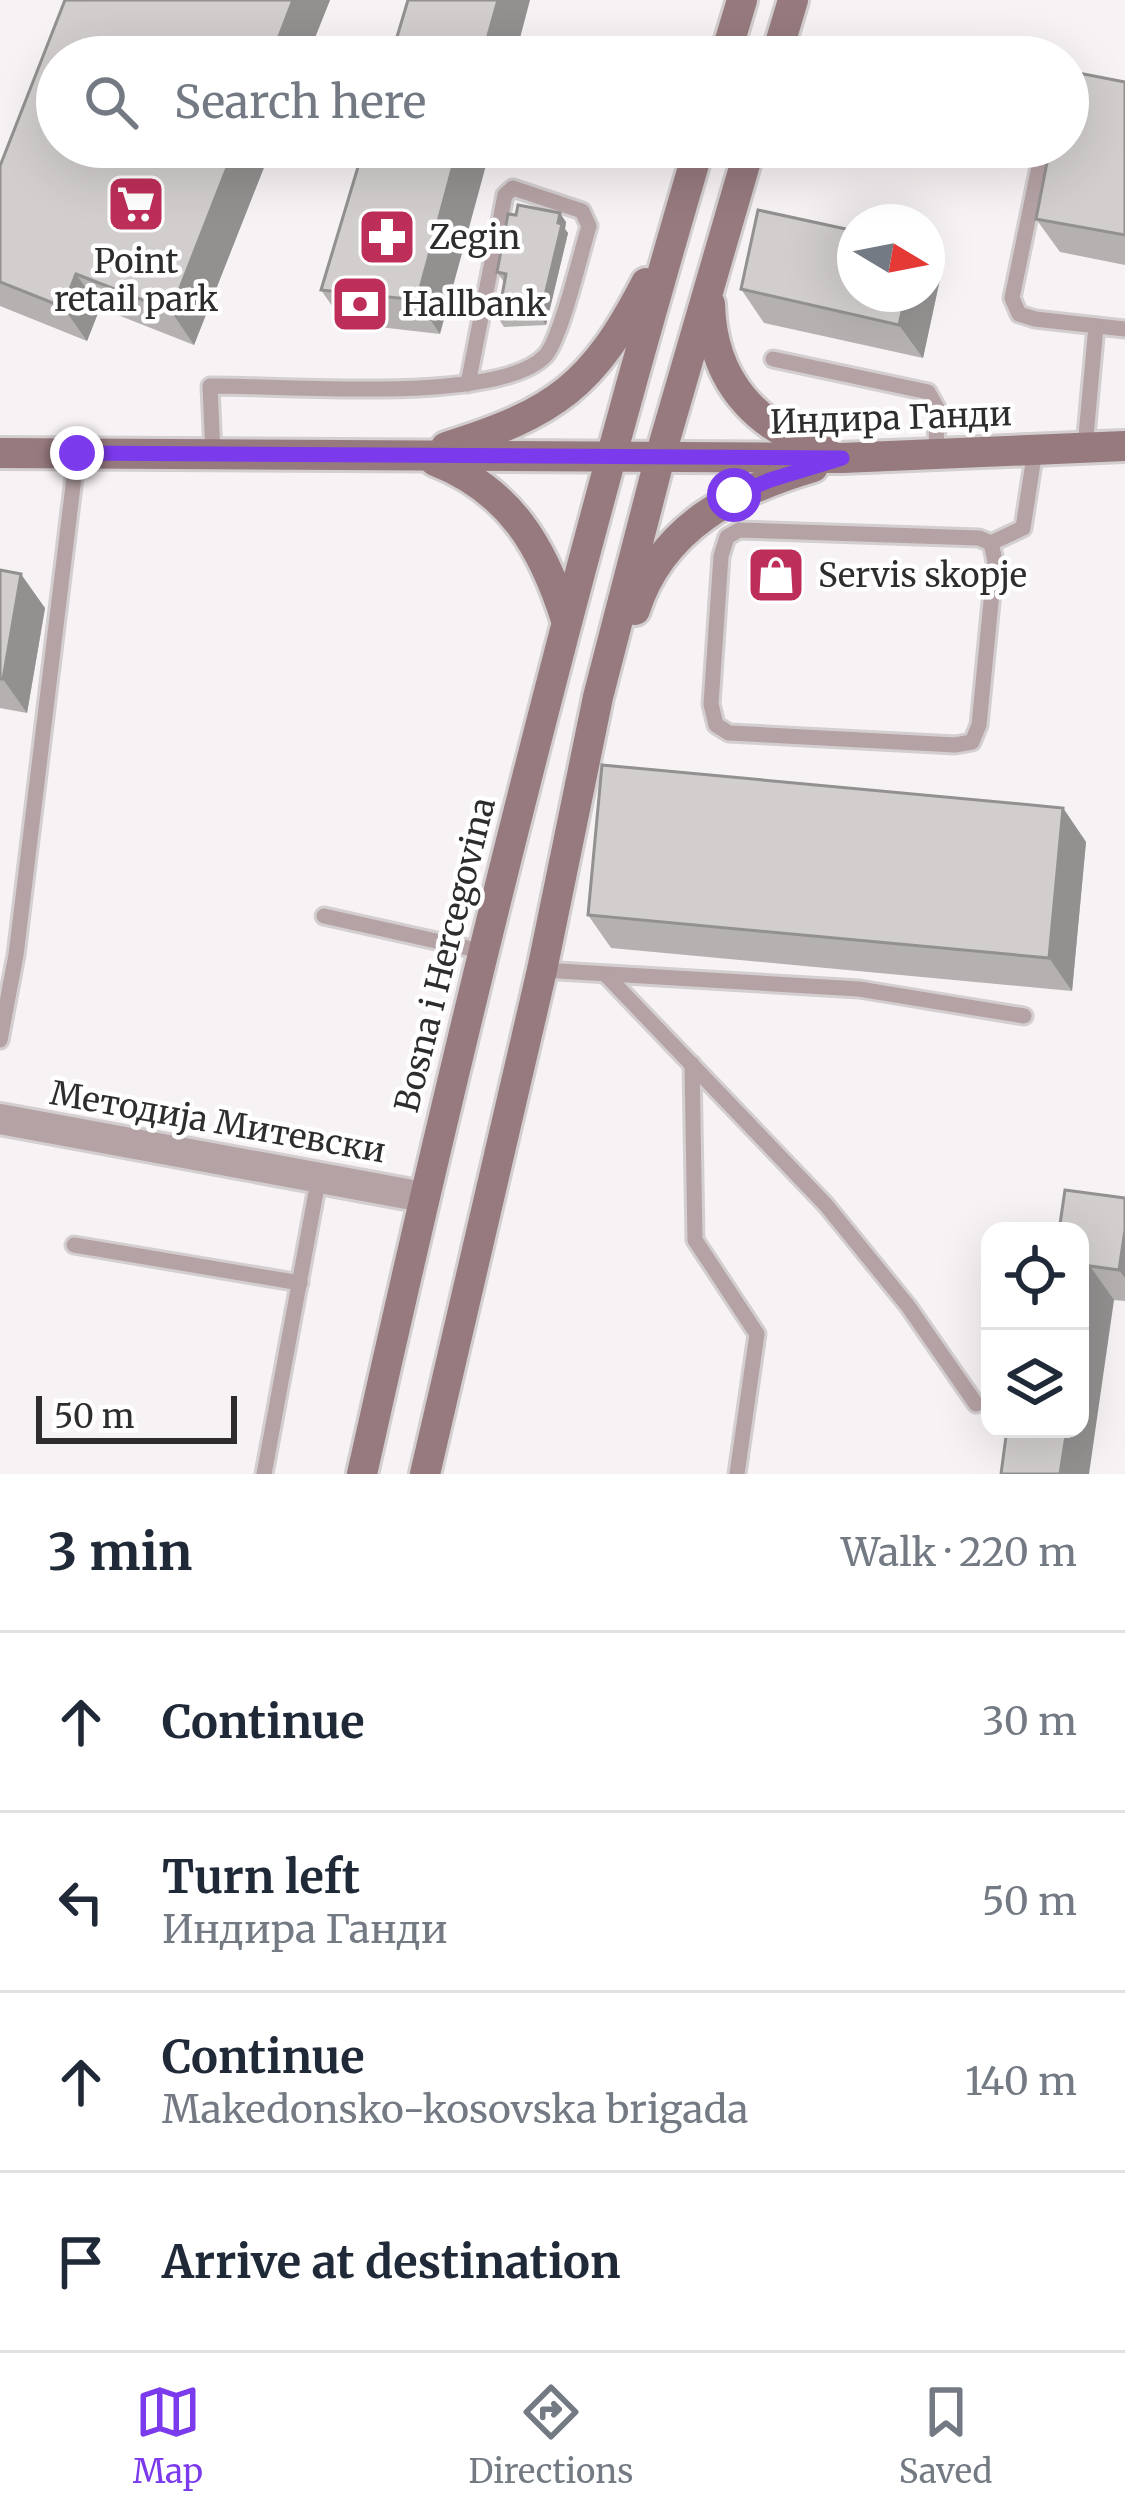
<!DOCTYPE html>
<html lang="en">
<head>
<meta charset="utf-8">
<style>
  :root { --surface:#fff; --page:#f2f2f3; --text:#1f2937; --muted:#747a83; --line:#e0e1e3; --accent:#7c3aed }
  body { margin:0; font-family:Merriweather,serif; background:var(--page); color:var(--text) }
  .controls { position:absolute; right:36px; bottom:36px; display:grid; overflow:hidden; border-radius:24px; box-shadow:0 12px 48px #0002 }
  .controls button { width:108px; height:108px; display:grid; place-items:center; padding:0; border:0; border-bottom:3px solid var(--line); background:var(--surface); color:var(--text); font:60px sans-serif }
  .compass { position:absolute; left:837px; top:204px; width:108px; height:108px; border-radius:50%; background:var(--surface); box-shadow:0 12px 48px #0002; rotate:100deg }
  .scale { position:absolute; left:36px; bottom:30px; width:201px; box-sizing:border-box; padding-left:12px; border:6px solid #2e2c2c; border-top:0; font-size:33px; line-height:42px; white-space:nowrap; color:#2e2c2c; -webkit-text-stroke:9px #fff; paint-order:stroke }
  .stop { position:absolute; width:36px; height:36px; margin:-27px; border:9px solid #7c3aed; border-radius:50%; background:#fff }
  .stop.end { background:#7c3aed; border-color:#fff; box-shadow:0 3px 12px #0008 }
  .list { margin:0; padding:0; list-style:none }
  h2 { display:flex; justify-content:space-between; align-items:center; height:156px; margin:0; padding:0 48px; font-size:51px }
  h2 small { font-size:39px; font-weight:400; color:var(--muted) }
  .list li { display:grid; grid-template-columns:78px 1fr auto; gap:36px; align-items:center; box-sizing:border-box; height:180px; padding:0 48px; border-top:3px solid var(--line) }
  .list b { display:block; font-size:45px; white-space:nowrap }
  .list p { margin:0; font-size:39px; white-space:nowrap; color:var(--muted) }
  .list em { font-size:39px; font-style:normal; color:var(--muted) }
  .icon { flex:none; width:66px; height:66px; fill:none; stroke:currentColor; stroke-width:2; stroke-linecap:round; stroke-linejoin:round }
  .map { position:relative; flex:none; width:1125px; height:1474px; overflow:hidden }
  .search { position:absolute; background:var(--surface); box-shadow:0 12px 48px #0002; left:36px; right:36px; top:36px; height:132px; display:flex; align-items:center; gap:30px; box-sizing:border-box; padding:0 42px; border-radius:66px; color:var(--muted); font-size:45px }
  .sheet { height:876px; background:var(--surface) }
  nav { display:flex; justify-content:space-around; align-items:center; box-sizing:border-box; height:168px; border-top:3px solid var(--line); background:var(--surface); font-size:33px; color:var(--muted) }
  nav a { display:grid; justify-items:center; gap:6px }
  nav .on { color:var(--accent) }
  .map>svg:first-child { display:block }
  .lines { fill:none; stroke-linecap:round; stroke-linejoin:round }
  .lane-casing { stroke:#d3cecf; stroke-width:21 }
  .street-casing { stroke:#d3cecf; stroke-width:36 }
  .secondary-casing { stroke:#d3cecf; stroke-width:36 }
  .lane { stroke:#b5a2a4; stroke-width:15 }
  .street { stroke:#b5a2a4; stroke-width:30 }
  .secondary { stroke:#967a7e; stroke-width:30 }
  .wall { fill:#b5b1b1 }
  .shaded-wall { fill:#939090 }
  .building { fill:#d2cece; stroke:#939090; stroke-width:3 }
  .route { stroke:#7c3aed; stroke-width:15 }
  .labels { text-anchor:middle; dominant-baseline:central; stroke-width:9; stroke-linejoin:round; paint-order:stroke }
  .poi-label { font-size:33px; fill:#2e2c2c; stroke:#fff; text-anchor:start }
  .street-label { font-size:33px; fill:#2e2c2c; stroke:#fff }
</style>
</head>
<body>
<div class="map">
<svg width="1125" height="1474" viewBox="0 0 1125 1474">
  <rect width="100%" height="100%" fill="#f7f2f3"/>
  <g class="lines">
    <g class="lane-casing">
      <g id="lane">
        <path d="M1043,147l-31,151 7,16 16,5 90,10"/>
        <path d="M773,359l155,33 9,16 -1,46"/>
        <path d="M1085,447l11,-121"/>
        <path d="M213,454l-3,-68c70,-1 288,19 335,-30 16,-17 36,-104 44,-130l-7,-15 -69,-23 -8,7 -37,189"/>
        <path d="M991,543l4,18 -16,164 -7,17 -17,3 -226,-12 -13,-8 -5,-21 10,-148 6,-19 12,-7 240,8 12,5 32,-15 12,-78"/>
        <path d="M324,916l157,35"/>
        <path d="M542,970l317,19 165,27"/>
        <path d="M607,976l219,229 82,101 68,98"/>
        <path d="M0,1040l16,-85 61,-502"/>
        <path d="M692,1064l3,176 62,94 -20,140"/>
        <path d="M74,1245l226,38"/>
        <path d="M264,1474l55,-298"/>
      </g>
    </g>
    <g class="street-casing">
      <path id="street" d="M0,1119l423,78"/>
    </g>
    <g class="secondary-casing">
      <g id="secondary">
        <path d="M725,57l17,-57"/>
        <path d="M776,57l17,-57"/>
        <path d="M710,304c2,78 46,123 116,148"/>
        <path d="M446,447c109,-34 147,-61 200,-164"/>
        <path d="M0,453l842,5 283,-12"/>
        <path d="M435,461c75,29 108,86 131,159"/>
        <path d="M635,610c26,-83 100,-120 178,-143"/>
        <path d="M362,1474c99,-446 208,-889 337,-1327"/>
        <path d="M425,1474l117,-504 56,-273 62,-240 90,-310"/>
      </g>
    </g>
    <use href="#lane" class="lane"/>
    <use href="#street" class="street"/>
    <use href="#secondary" class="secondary"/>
  </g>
  <g class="wall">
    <path d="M65,0h265l-136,345 -94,-37 -13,33 -87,-35v-140z"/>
    <path d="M1125,82v183l-65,-13 -24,-33z"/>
    <path d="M364,147l76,187 -96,-11 -23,-33z"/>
    <path d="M566,222l-1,7 3,4 -22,92 -42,2 -6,-9 6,-36 -7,-10z"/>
    <path d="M940,279l-17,79 -159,-35 -23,-34z"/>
    <path d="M0,570l45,38 -18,105 -27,-5z"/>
    <path d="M1063,808l23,34 -14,149 -461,-43 -23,-33z"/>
    <path d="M1125,1198v103l-11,-1 -107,129 73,-198z"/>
  </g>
  <g class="shaded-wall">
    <path d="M293,0h37l-23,57h-36z"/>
    <path d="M498,0h32l-15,57h-33z"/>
    <path d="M235,147h37l-78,198 -23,-34z"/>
    <path d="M458,147h33l-51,187 -23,-34z"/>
    <path d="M560,213l6,9 -1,7 3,4 -22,92 -6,-9z"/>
    <path d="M927,260l13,19 -17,79 -24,-33 7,-31h21z"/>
    <path d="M76,274l24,34 -13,33 -24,-34z"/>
    <path d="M21,574l24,34 -18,105 -24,-34z"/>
    <path d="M1063,808l23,34 -14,149 -23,-33z"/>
    <path d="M1125,1230v48l-6,-8z"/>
    <path d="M1090,1266l24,34 -25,174h-29l7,-45h13v-92z"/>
  </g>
  <g class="building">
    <path d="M65,0h228l-22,57h-214v90h178l-64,164 -95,-37 -13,33 -63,-25v-116z"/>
    <path d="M408,0h90l-16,57h-91z"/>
    <path d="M1068,71l57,11v153l-89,-16 14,-72h18z"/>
    <path d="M364,147h94l-41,153 -96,-10z"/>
    <path d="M518,205l42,8 -2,10 4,1 -22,92 -42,2 8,-44 -9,-2 11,-58 8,1z"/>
    <path d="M758,210l97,21v63h51l-7,31 -158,-36z"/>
    <path d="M0,570l21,4 -18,105h-3z"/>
    <path d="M602,765l461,43 -14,150 -461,-43z"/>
    <path d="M1065,1190l60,8v32l-6,40 -29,-4 -10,71v-106h-21z"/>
    <path d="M1007,1429h60l-7,45h-59z"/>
  </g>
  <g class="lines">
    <path class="route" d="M77,453l765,5 -72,22 -36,15"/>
  </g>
  <defs>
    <g id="supermarket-square" transform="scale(3)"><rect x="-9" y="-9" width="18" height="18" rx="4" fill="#bd2e59" stroke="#fff"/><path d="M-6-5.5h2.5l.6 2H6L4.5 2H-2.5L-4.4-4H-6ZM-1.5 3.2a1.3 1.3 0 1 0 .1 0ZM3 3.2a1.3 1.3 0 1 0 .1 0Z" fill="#fff"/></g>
    <g id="pharmacy-square" transform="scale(3)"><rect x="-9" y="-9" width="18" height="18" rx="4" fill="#bd2e59" stroke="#fff"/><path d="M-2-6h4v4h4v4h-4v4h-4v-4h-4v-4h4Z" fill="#fff"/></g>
    <g id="bank-square" transform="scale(3)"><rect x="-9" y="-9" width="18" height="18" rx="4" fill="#bd2e59" stroke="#fff"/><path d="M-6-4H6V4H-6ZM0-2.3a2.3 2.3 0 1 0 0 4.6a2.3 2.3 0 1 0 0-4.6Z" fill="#fff"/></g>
    <g id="shop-square" transform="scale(3)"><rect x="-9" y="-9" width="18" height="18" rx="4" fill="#bd2e59" stroke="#fff"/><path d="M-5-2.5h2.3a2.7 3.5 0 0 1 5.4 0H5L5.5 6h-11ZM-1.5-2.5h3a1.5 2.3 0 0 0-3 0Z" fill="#fff"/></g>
  </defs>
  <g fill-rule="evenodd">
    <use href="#supermarket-square" x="136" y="204"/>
    <use href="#pharmacy-square" x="387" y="237"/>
    <use href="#bank-square" x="360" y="304"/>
    <use href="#shop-square" x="776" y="575"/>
  </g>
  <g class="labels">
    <g class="poi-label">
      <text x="429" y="237">Zegin</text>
      <text x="136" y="261" text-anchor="middle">Point<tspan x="136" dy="38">retail park</tspan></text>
      <text x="402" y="304">Hallbank</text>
      <text x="818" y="575">Servis skopje</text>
    </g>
    <g class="street-label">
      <text transform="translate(891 418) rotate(-2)">Индира Ганди</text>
      <text transform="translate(445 955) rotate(-76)">Bosna i Hercegovina</text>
      <text transform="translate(218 1122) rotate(10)">Методија Митевски</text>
    </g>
  </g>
</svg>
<div class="controls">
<button><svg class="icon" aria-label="locate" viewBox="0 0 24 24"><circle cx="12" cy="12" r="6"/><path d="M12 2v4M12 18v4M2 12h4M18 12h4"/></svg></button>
<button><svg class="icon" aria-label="layers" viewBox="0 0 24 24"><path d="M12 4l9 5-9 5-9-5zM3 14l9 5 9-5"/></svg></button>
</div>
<svg class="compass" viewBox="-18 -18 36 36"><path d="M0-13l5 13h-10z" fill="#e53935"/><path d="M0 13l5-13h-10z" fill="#747a83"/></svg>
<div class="scale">50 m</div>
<div class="stop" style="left:734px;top:495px"></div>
<div class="stop end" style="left:77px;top:453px"></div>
<div class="search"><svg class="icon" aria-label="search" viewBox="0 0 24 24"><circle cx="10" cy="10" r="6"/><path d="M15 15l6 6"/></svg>Search here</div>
</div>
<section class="sheet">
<h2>3 min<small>Walk · 220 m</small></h2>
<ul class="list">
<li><svg class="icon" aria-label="ahead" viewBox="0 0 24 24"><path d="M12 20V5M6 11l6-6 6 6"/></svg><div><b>Continue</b></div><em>30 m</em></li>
<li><svg class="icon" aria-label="left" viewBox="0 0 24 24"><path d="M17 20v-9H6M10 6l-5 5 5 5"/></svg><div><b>Turn left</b><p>Индира Ганди</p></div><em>50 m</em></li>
<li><svg class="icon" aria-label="ahead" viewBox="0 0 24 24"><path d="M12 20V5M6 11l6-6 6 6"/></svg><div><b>Continue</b><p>Makedonsko-kosovska brigada</p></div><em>140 m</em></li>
<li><svg class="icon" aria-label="arrive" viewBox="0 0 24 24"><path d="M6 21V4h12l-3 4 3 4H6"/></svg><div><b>Arrive at destination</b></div></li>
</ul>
</section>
<nav>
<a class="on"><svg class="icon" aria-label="map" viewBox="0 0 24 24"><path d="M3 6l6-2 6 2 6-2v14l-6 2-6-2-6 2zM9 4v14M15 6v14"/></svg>Map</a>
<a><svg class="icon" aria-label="directions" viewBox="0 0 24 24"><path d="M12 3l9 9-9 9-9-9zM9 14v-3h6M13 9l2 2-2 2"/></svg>Directions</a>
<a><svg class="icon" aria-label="saved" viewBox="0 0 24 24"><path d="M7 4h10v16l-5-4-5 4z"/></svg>Saved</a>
</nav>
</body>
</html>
